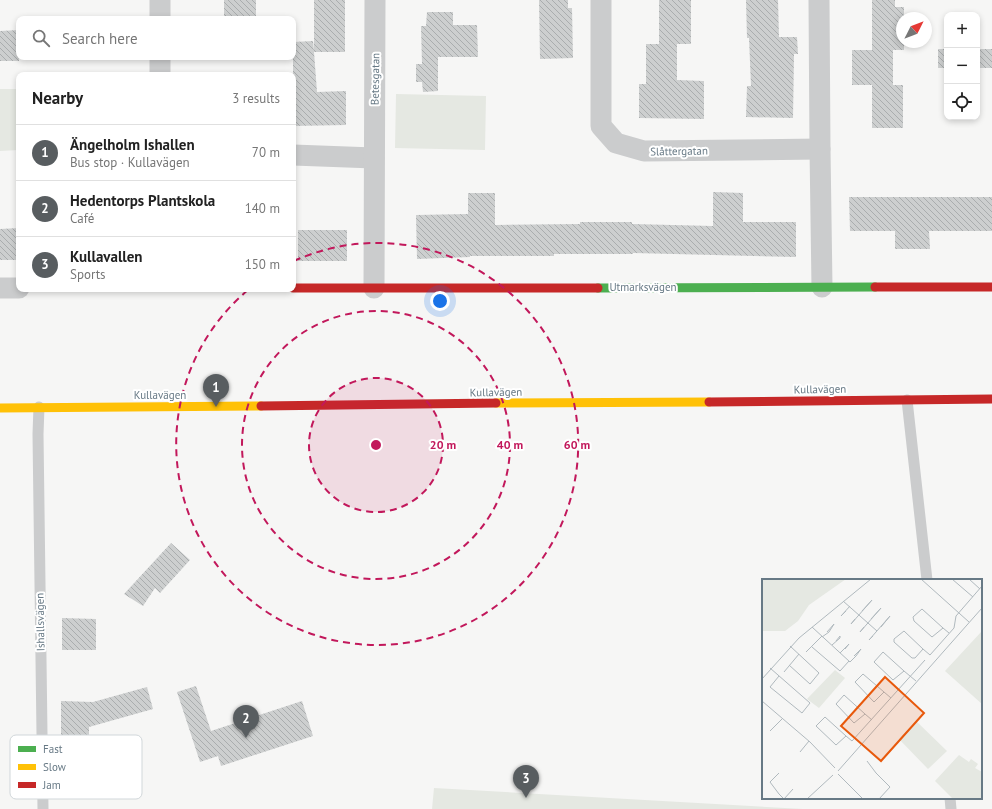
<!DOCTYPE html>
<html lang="en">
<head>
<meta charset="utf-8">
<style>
  :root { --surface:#fff; --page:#f6f6f6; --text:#222; --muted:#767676; --line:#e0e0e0; --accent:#585d60 }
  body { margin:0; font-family:"PT Sans",sans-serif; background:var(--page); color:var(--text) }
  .controls { position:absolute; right:12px; top:12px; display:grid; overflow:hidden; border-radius:8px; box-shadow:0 2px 6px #0003 }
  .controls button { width:36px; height:36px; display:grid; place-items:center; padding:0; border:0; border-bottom:1px solid var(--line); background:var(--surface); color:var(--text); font:20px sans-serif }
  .compass { position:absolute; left:896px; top:12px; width:36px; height:36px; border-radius:50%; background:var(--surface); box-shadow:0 2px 6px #0003; rotate:48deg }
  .you { position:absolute; left:440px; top:301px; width:14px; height:14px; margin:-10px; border:3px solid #fff; border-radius:50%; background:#1a73e8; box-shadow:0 0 0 6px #1a73e833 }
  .badge { display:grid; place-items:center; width:26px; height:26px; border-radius:50%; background:var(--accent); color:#fff; font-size:13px; font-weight:700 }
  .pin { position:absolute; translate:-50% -33px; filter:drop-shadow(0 1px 2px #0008) }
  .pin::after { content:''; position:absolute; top:21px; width:14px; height:12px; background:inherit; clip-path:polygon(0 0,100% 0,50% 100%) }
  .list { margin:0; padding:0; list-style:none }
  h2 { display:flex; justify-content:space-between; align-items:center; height:52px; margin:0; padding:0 16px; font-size:17px }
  h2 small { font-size:13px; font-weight:400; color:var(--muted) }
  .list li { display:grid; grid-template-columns:26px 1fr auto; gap:12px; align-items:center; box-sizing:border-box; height:56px; padding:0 16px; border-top:1px solid var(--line) }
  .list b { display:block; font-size:15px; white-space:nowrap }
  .list p { margin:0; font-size:13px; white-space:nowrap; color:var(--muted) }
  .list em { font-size:13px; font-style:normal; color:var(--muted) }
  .icon { flex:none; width:22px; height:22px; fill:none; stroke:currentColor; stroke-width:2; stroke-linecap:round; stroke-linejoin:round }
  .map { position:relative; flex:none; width:992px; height:809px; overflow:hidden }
  .search { position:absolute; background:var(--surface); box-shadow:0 2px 6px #0003; left:16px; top:16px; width:280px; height:44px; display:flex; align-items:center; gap:10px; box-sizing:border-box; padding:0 14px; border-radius:8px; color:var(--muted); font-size:15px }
  .panel { position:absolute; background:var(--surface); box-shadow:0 2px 6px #0003; left:16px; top:72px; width:280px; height:220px; border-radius:8px }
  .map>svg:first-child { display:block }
  .garden { fill:#e5e8e2 }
  .building { fill:url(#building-back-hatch) }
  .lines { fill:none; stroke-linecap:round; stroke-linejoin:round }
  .lane { stroke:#cbcccd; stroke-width:11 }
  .street { stroke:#cbcccd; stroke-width:21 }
  .fast { stroke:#4caf50; stroke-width:9 }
  .slow { stroke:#ffc107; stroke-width:9 }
  .jam { stroke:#c62828; stroke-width:9 }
  .ring { fill:none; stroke:#c2185b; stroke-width:2; stroke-dasharray:7 5 }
  .labels { text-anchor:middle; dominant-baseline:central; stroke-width:4; stroke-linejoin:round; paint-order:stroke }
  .street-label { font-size:11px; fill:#677985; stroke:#fff }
  .inset-road { fill:none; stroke:#b0b9be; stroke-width:1 }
  .view { fill:#e8590c; fill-opacity:0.15; stroke:#e8590c; stroke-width:2 }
  .inset-edge { fill:none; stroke:#677985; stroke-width:2 }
  .key { fill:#fff; stroke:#d1d7da; stroke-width:1 }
  .key-label { font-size:11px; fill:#677985 }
  .centre { fill:#c2185b; stroke:#fff; stroke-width:2 }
  .ring-label { font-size:12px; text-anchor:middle; font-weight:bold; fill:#c2185b; stroke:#fff; stroke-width:4; stroke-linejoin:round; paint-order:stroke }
</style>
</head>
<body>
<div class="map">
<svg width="992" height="809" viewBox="0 0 992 809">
  <defs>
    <pattern id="building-back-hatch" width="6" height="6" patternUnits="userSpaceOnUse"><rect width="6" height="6" fill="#cdcfcf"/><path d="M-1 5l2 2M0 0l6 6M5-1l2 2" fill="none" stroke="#aaadae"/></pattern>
  </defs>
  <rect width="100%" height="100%" fill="#f6f6f5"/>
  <g class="garden">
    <path d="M0,89h19v61l-19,1z"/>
    <path d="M396,94l90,2 -1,54 -90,-2z"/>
    <path d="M434,788l369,21h-371z"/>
  </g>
  <g class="building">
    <rect x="224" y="0" width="32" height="19"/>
    <path d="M314,0h31v52h-31l3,40 29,-1v34l-52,1v-14h-1v-70l20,-1 1,10z"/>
    <path d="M539,0h29v8h4l1,50 -33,1z"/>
    <path d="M659,0h32v44h-14v36l27,1v38l-65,-1v-34h7v-40h13z"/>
    <path d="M746,0h32l1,37h18l1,17h-4l-1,64 -47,-1 1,-31h4l-2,-48h-2z"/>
    <path d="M872,0h23v7h9v11h-2v24h2v8h-11v35h10v43h-31v-43h-20v-35h20z"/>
    <path d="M427,12h26v13h24l1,32h-40v34l-15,1 -1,-10h-6v-18h6l-1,-38h5z"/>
    <path d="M19,30v31h-19v-30z"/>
    <rect x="938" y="49" width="9" height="19"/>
    <rect x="977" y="49" width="15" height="19"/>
    <path d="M713,192l30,1v29h53v35l-163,-4v1h-79v2h-84v1l-53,2 -1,-44 52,-1v-21h27v32l85,-1v-2h52v2l81,2z"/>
    <path d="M849,197h143v34h-63l1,18h-35v-18h-45z"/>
    <path d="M19,228v32h-19v-31z"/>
    <rect x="298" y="230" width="49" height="31"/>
    <path d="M171,543l19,17 -30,33 -5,-5 -12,18 -19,-12z"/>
    <path d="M62,618l34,1v31h-34z"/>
    <path d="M196,686l15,45 91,-30 11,35 -92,30 -3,-10 -18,6 -23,-70z"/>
    <path d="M147,687l6,22 -64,18v39h-28v-65l32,1z"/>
  </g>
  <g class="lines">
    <g class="lane">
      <path d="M907,400l20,180"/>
      <path d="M39,407l-1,27 5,375"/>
      <path d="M950,798l1,11"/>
    </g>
    <g class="street">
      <path d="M601,0v126l15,17 28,8 176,-2"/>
      <path d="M819,0l1,149 2,138"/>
      <path d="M160,19v-19"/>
      <path d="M160,75v-18"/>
      <path d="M293,155l81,3"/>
      <path d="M0,288h19"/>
      <path d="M374,288l1,-288"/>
    </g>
    <path class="fast" d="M598,288l277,-1"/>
    <g class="slow">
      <path d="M496,403l213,-1"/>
      <path d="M0,408l261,-2"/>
    </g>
    <g class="jam">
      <path d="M875,287h117"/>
      <path d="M293,288h305"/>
      <path d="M709,402l283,-3"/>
      <path d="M261,406l235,-3"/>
    </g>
  </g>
  <circle cx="376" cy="445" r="67" fill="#c2185b" fill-opacity=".12"/>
  <g class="ring">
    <circle cx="376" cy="445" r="67"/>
    <circle cx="376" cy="445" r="134"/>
    <path d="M294 261A201 201 0 1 1 248 290"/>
  </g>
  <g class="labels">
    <g class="street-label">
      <text transform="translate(375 79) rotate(-89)">Betesgatan</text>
      <text transform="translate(679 151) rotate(-1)">Slåttergatan</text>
      <text x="643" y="287">Utmarksvägen</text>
      <text transform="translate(820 389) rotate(-1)">Kullavägen</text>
      <text transform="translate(496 392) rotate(-1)">Kullavägen</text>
      <text x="160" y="395">Kullavägen</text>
      <text transform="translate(40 622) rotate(-91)">Ishallsvägen</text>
    </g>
  </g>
  <g transform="translate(762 579)">
    <rect width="220" height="220" fill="#f6f6f5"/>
    <path d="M0,0h84l-37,26 -11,16 -13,10h-23zM73,91l10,8 -26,30 -12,-9z" fill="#e5e8e2"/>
    <path d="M220,52v73l-37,-33zM154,142l31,30 -19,18 -29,-30zM197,176l10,7 2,-3 7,5 -3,4 7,4v27h-29l-18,-18z" fill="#e5e8e2"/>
    <path class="inset-road" d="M159,0l48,43M190,0l21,18M207,0l11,10M81,22l34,30M84,32l-5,5 9,-10M93,40l-4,5 21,-24 -10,11M50,48l38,35 6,-6 5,-7 -7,7M102,48l-4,5 21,-24 -10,11M181,49l-21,-19 -9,8 1,4 18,16 11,-9 6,5M111,57l-4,4 21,-24 -9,11M60,58l7,-5 5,-8 -7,8M70,66l8,-7v-2l-4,5M50,68l28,24 9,-10M161,70l-19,-18 -10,8v3l18,16h3l8,-9 7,6 24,-27 2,-12 26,-30M44,73l16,-16M78,74l9,-9 -4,5M27,86l21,19 9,-11 -29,-27M8,89l40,35 -8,10 -32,-26 9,-11M142,92l-21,-19 -9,10 19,18 11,-9 12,10M22,93l15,-18M0,100l37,-41 72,-59M122,113l-21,-18 -8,8 19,20 10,-10 7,6M0,122l48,41 25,26M103,135l-21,-19 -8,9 18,19 11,-9 7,6M8,152l13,-13M84,157l-21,-19 -9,9 20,19 10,-9 6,5 73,-81M38,173l9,-11M105,182l9,12 14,14 -11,12M76,192l144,-163M17,194l-9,9 9,12 5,5 9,-10M76,195l25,25M45,220l26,-24"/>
    <path class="view" d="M123,98l39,36 -43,48 -40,-35z"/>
    <rect width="220" height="220" class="inset-edge"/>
  </g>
  <rect x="10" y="735" width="132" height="64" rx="6" class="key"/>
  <rect x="18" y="746" width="18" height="6" fill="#4caf50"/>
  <rect x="18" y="764" width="18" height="6" fill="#ffc107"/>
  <rect x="18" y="782" width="18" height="6" fill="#c62828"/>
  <g class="key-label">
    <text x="43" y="753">Fast</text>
    <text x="43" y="771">Slow</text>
    <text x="43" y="789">Jam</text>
  </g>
  <circle cx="376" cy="445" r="6" class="centre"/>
  <g class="ring-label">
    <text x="443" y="449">20 m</text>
    <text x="510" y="449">40 m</text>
    <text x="577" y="449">60 m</text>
  </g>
</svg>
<div class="controls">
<button>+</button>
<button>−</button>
<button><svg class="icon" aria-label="locate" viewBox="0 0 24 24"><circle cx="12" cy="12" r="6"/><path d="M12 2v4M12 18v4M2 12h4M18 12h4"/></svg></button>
</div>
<svg class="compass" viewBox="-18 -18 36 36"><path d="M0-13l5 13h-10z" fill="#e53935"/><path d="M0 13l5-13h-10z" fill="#767676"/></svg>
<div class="you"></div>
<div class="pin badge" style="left:216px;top:407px">1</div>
<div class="pin badge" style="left:246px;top:738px">2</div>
<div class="pin badge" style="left:526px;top:798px">3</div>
<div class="search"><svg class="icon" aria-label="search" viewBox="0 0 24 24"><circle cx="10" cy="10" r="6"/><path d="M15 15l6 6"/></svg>Search here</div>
<section class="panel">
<h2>Nearby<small>3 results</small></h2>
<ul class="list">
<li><span class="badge">1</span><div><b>Ängelholm Ishallen</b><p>Bus stop · Kullavägen</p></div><em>70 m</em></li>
<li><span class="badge">2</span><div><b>Hedentorps Plantskola</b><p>Café</p></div><em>140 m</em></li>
<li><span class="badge">3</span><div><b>Kullavallen</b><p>Sports</p></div><em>150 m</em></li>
</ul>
</section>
</div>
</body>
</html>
